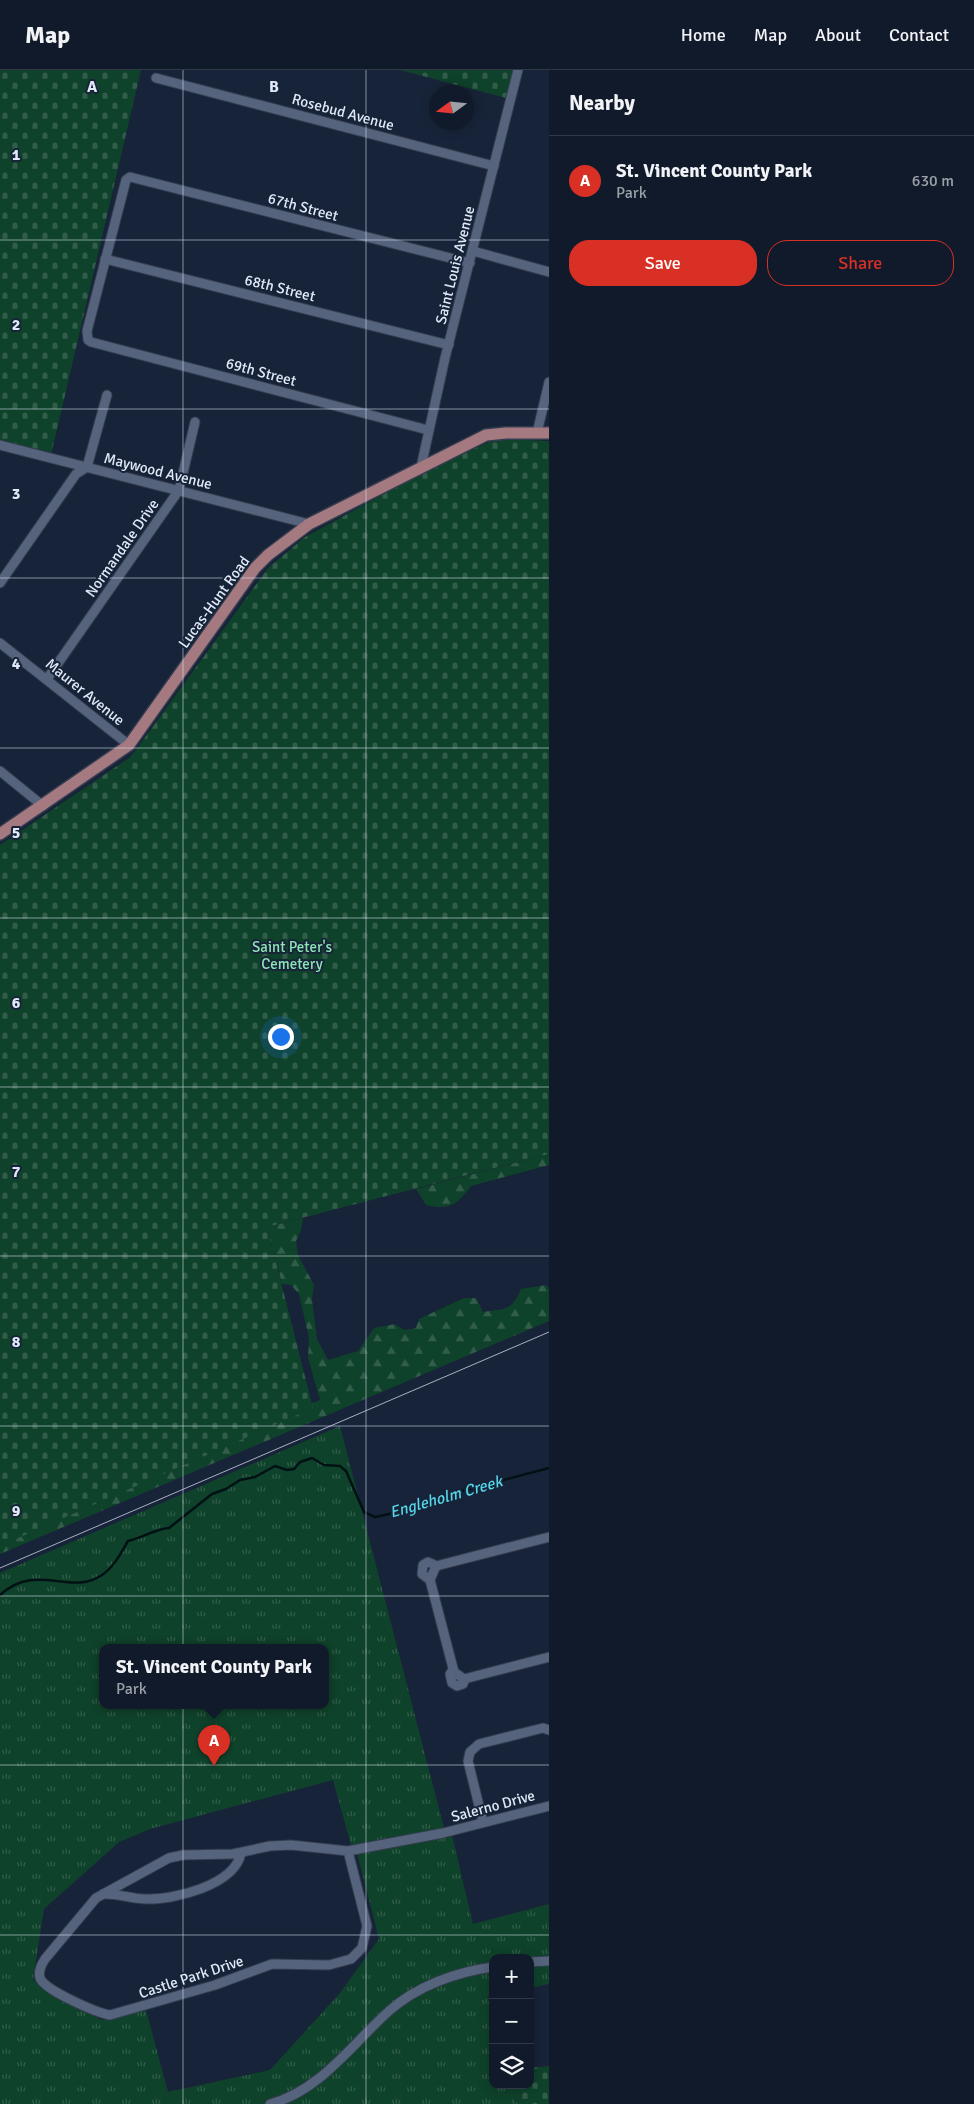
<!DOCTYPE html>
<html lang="en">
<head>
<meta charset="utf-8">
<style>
  :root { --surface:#111a2a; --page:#1a2332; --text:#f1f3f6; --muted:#9ca1a8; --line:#303847; --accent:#d93025 }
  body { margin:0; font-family:Signika,sans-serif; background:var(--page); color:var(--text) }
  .controls { position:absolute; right:15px; bottom:15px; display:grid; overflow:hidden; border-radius:10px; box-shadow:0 2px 12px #0003 }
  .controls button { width:45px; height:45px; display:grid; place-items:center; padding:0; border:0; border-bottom:1px solid var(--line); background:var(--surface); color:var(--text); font:25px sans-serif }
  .compass { position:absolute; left:429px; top:15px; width:45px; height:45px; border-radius:50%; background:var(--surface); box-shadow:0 2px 12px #0003; rotate:255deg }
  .you { position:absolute; left:280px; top:966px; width:18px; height:18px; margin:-12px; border:4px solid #fff; border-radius:50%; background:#1a73e8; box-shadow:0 0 0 8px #1a73e833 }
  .badge { display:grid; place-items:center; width:32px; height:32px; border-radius:50%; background:var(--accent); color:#fff; font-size:16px; font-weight:700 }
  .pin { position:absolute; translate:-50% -41px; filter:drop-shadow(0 1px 2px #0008) }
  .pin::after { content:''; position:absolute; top:26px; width:18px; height:15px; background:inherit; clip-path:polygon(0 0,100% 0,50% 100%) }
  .popup { position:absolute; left:99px; top:1574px; width:230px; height:65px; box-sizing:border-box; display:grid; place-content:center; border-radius:10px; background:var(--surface); filter:drop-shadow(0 1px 4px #0005); font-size:16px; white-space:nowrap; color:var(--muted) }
  .popup b { font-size:19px; color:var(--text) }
  .popup::after { content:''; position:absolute; left:50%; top:100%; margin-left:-10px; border:10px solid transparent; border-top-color:var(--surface) }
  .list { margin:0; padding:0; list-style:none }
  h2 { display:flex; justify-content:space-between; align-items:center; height:65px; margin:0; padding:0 20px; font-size:21px }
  h2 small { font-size:16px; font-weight:400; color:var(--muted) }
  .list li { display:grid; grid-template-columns:32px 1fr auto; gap:15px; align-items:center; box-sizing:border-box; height:90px; padding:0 20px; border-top:1px solid var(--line) }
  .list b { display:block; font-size:19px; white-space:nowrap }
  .list p { margin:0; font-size:16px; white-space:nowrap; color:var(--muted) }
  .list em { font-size:16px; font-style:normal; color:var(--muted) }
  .actions { display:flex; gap:10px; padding:15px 20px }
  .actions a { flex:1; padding:11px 0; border:1px solid var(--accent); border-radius:20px; text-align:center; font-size:18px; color:var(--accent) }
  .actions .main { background:var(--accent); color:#fff }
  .icon { flex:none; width:28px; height:28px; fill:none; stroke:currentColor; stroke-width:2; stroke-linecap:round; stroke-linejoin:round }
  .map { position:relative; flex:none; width:549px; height:2034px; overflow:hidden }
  header { display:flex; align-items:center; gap:30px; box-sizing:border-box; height:70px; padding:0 25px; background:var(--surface); border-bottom:1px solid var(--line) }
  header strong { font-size:24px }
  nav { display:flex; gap:28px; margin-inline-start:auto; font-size:18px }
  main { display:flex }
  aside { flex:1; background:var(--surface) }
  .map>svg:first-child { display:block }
  .forest { fill:url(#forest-firs) }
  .cemetery { fill:url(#cemetery-stones) }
  .park { fill:url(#park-tufts); fill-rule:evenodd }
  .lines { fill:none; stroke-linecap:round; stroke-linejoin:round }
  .stream { stroke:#001115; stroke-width:2.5 }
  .minor-casing { stroke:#343d4f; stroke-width:11 }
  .major-casing { stroke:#343d4f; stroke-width:14 }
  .minor { stroke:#55637c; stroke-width:9 }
  .major { stroke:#a47980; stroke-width:11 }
  .tram { stroke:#a7b1c2; stroke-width:1 }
  .grid { fill:none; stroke:#e0e9f8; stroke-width:1; stroke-opacity:0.55 }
  .labels { text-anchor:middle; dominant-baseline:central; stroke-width:4; stroke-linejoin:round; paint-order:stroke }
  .street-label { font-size:15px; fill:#e0e9f8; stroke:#172338 }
  .park-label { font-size:15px; fill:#8ae5b2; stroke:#172338 }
  .water-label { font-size:16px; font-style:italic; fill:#55d6e9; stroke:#172338 }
  .grid-label { font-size:16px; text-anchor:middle; font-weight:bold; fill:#e0e9f8; stroke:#172338; stroke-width:4; stroke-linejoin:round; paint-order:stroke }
</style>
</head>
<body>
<header>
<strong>Map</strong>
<nav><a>Home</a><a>Map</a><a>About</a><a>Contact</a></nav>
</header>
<main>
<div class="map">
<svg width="549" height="2034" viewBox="0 0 549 2034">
  <defs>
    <pattern id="forest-firs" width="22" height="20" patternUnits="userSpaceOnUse" patternTransform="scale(1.25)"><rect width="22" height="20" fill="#0f422a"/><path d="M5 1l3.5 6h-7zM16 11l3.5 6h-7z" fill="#325d4a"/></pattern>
    <pattern id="cemetery-stones" width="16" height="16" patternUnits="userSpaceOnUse" patternTransform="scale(1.25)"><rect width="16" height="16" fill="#0f422a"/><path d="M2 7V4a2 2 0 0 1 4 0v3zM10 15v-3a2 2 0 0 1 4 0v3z" fill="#325d4a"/></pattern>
    <pattern id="park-tufts" width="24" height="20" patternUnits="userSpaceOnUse" patternTransform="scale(1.25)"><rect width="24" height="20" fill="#0f422a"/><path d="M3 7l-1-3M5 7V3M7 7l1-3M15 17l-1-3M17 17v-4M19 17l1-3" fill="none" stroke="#325d4a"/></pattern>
  </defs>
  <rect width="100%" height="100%" fill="#172338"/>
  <g class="forest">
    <path d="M549,1084v11l-78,21c-13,18 -22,25 -45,19l-10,-16z"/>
    <path d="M303,1148l-2,12 -5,11 2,14 16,30 -2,14 5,40 11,21 30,-9 16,-23 21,-4 9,6 12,-2 3,-9 45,-21h12l7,14c22,-3 29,-1 38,-23l25,-4 3,3v33l-549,233v-23l320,-131 -12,-42 1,-20 -10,-44 -8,-9 -9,-1 -15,-57z"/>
  </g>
  <g class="cemetery">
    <path d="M0,0h141l-90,385 -51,-14z"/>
    <path d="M400,0h113l-7,28z"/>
    <path d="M505,369l44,2v713l-282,73 46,181 -313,138v-701l129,-87 9,-11 130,-179 37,-31 136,-74 51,-22z"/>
    <path d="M549,1996v38h-33l-5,-19h19v-17z"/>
  </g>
  <path class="park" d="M340,1356l104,402 -93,17 -18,-65 -183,49 -31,13 -75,67 -11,71 68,40 45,-10 22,82 102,-22 70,-77 39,-54 -22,-86 95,-18 21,89 76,-20v80l-19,4v-30h-37v38l-5,1 5,20v68h18l5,19h-516v-531zM103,1577h222v58h-222z"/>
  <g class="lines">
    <path class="stream" d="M0,1525c37,-34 70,2 102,-20 12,-8 19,-22 26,-34 15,-3 26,-12 41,-13l43,-34 14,-5 14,-9 15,-3 20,-11 12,4 7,-1 6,-7 12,-4 12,7 16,1 6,5 18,41 11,5 33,-7 35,-14 106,-28"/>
    <g class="minor-casing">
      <g id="minor">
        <path d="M156,8l338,88"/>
        <path d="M473,181l76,21"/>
        <path d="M105,189l344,86"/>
        <path d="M428,360l-337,-88 -3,-2 -1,-9 39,-151 4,-3 340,86"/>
        <path d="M537,363l12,-51"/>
        <path d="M0,375l309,79"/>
        <path d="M421,397l24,-109 73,-288"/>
        <path d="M0,513l76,-109 11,-7 20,-72"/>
        <path d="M0,573l129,102"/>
        <path d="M47,609l132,-189 16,-68"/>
        <path d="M0,701l43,35"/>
        <path d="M549,1467l-113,29 -6,14 24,92 10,7 85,-22"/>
        <path d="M430,1510l-8,-6 1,-9 5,-3 9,4"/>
        <path d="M453,1600l-3,4 2,9 5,3 6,-2 2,-5"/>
        <path d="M483,1752l-15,-61 2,-9 9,-8 64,-16 6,2"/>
        <path d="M348,1781l19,75 -5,22 -11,11 -22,6 -57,-1 -57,21 -105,30c-13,-2 -66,-25 -70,-37 -2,-7 1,-13 5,-19l51,-61 73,-40 14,-3 50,-1 37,-8 21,-1 57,6 95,-18 106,-27"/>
        <path d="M103,1824c14,-1 28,5 43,5 28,1 89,-14 95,-46"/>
        <path d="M530,1892l19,-1"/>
        <path d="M270,2034c50,-13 82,-60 119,-93 28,-25 67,-39 104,-44"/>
      </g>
    </g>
    <g class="major-casing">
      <path id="major" d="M0,764l129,-89 126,-177 13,-13 41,-31 177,-89 20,-2h43"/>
    </g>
    <use href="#minor" class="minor"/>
    <use href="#major" class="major"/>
    <path class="tram" d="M0,1498l549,-236"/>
  </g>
  <path class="grid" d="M183,0v2034M366,0v2034M0,170h549M0,339h549M0,508h549M0,678h549M0,848h549M0,1017h549M0,1186h549M0,1356h549M0,1526h549M0,1695h549M0,1865h549"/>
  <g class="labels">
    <g class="street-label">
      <text transform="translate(343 42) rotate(15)">Rosebud Avenue</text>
      <text transform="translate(303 137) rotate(15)">67th Street</text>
      <text transform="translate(455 195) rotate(-76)">Saint Louis Avenue</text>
      <text transform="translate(280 218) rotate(14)">68th Street</text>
      <text transform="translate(261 302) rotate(15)">69th Street</text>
      <text transform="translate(158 401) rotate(14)">Maywood Avenue</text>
      <text transform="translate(122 478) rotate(-55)">Normandale Drive</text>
      <text transform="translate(214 532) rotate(-54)">Lucas-Hunt Road</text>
      <text transform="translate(85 622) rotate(39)">Maurer Avenue</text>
      <text transform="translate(493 1736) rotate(-15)">Salerno Drive</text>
      <text transform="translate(191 1907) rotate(-18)">Castle Park Drive</text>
    </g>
    <g class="park-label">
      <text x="292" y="877">Saint Peter's<tspan x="292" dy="17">Cemetery</tspan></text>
    </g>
    <g class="water-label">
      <text transform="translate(446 1427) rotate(-16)">Engleholm Creek</text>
    </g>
  </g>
  <g class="grid-label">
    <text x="92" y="22">A</text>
    <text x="274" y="22">B</text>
    <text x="16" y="90">1</text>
    <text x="16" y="260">2</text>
    <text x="16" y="429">3</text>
    <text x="16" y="599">4</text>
    <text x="16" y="768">5</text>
    <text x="16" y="938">6</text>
    <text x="16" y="1107">7</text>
    <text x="16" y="1277">8</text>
    <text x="16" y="1446">9</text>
  </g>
</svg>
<div class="controls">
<button>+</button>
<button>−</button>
<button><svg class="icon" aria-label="layers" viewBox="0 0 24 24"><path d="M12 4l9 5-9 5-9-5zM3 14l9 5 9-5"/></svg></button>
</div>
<svg class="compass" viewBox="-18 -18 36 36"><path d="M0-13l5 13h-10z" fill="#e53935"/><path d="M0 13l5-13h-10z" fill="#9ca1a8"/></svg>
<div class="you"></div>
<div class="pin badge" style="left:214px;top:1696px">A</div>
<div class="popup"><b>St. Vincent County Park</b>Park</div>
</div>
<aside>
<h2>Nearby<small></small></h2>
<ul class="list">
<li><span class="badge">A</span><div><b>St. Vincent County Park</b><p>Park</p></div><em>630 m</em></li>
</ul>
<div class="actions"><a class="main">Save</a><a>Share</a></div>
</aside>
</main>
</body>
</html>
